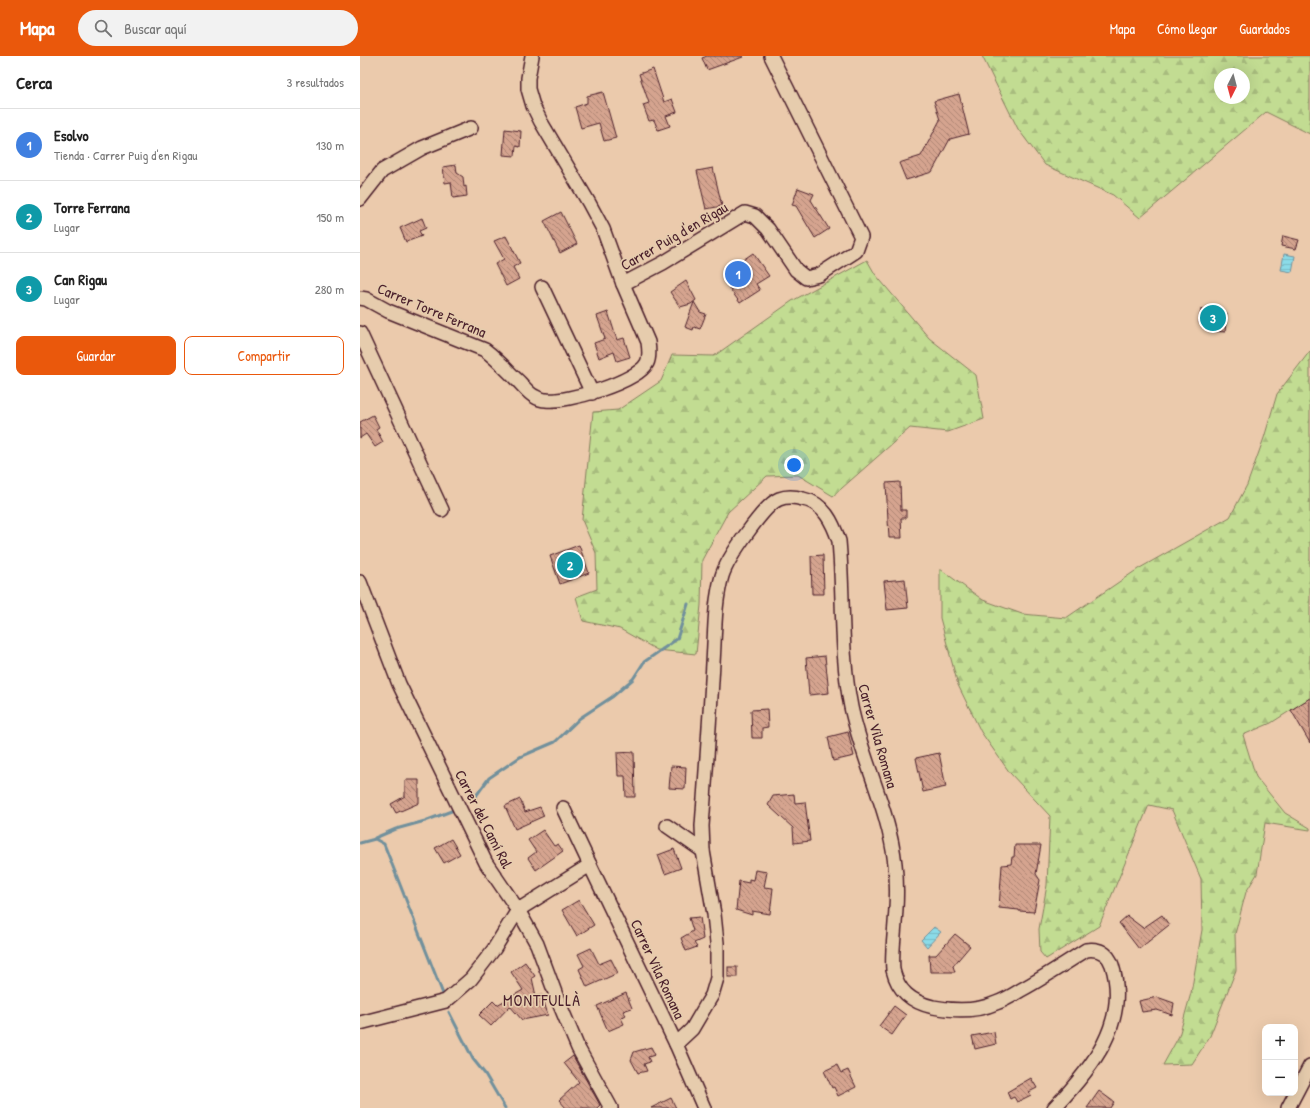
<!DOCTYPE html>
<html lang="es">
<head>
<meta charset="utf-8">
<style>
  :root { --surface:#fff; --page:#f2f2f2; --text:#222; --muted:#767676; --line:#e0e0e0; --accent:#ea580c }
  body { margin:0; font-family:"Patrick Hand",sans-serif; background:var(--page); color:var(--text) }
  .controls { position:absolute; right:12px; bottom:12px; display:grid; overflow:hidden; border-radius:8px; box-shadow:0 4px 16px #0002 }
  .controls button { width:36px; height:36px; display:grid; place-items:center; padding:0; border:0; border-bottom:1px solid var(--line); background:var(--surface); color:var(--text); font:20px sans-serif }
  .compass { position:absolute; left:854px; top:12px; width:36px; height:36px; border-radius:50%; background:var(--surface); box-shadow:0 4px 16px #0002; rotate:186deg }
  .you { position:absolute; left:434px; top:409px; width:14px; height:14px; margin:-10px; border:3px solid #fff; border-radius:50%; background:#1a73e8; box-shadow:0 0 0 6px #1a73e833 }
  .badge { display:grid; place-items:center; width:26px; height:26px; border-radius:50%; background:var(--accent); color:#fff; font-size:13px; font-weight:700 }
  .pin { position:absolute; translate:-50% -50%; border:2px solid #fff; box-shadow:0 1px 4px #0006 }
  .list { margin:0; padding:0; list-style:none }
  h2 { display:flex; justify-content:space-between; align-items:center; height:52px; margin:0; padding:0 16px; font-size:17px }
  h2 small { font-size:13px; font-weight:400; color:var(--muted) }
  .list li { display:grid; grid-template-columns:26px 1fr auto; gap:12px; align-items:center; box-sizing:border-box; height:72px; padding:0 16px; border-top:1px solid var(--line) }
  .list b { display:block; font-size:15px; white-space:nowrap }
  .list p { margin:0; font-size:13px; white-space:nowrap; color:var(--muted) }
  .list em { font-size:13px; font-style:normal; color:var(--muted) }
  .actions { display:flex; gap:8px; padding:12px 16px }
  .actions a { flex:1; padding:9px 0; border:1px solid var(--accent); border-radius:8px; text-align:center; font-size:14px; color:var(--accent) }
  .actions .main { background:var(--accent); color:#fff }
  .icon { flex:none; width:22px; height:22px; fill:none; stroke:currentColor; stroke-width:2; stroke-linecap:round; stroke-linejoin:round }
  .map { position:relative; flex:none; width:950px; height:1052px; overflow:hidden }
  header { display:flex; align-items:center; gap:24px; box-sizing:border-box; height:56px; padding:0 20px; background:var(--accent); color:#fff }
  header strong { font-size:19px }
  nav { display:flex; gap:22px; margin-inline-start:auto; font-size:14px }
  .search { width:280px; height:36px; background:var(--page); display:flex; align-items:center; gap:10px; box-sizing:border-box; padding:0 14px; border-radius:22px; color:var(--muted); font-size:15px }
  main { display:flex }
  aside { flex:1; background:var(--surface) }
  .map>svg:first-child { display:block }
  .forest { fill:url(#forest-firs); stroke:#867e5e; fill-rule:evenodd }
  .water { fill:url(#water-rules); stroke:#71909c }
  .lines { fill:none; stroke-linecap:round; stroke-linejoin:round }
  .stream { stroke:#71909c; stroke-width:3 }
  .building { fill:url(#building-back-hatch); stroke:#4a1f2b }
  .minor-casing { stroke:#4a1f2b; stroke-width:16 }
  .minor { stroke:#e6ccad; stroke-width:13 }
  .labels { text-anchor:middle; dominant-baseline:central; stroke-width:3.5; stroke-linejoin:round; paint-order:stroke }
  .street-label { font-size:15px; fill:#4a1f2b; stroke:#e6ccad }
  .neighbourhood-label { font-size:16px; letter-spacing:1px; fill:#4a1f2b; stroke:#e6ccad }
</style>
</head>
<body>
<header>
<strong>Mapa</strong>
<div class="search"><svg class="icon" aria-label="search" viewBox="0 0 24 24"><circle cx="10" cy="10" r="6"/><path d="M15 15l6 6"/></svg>Buscar aquí</div>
<nav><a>Mapa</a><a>Cómo llegar</a><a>Guardados</a></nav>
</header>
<main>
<aside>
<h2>Cerca<small>3 resultados</small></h2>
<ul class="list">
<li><span class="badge" style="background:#3f7fe0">1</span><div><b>Esolvo</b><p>Tienda · Carrer Puig d'en Rigau</p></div><em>130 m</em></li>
<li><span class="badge" style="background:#0f9aa8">2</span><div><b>Torre Ferrana</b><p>Lugar</p></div><em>150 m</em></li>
<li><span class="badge" style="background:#0f9aa8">3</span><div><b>Can Rigau</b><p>Lugar</p></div><em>280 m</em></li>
</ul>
<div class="actions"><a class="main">Guardar</a><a>Compartir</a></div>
</aside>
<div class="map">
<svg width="950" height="1052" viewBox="0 0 950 1052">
  <defs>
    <pattern id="forest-firs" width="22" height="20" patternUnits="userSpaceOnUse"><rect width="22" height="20" fill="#c2dc92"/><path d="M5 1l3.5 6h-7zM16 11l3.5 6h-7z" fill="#a8bc7e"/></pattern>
    <pattern id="water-rules" width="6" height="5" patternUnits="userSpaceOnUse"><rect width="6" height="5" fill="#8bdbe8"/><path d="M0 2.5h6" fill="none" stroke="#79bcc7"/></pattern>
    <pattern id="building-back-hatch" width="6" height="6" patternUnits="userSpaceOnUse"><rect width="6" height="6" fill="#d5a48f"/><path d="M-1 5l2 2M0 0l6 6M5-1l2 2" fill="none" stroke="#af8575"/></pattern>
  </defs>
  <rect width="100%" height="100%" fill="#ebcaac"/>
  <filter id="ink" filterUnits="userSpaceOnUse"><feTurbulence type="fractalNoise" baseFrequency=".025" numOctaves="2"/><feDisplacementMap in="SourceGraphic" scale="8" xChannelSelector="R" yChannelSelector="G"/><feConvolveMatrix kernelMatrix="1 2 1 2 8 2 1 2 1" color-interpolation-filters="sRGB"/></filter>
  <g filter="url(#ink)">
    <g class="forest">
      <path d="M622,0h328v78l-44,-22 -126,106 -27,-23 -68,-30 -27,-36zM860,18h24v24h-24z"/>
      <path d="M507,204l8,14 54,64 47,37 8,44 -36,13 -38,-4 -77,68 -35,-21 -31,1 -39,36 -26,48 -1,45 -5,49 -39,-4 -37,-21 -37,-8 -7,-24 21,-8 -1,-36 -14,-33 11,-108 25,-2 43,-29 11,-26 42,1 78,-55z"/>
      <path d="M950,295v347l-39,25 -28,12 13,42 29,36 25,15v2l-45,-7 -8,51 -11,18 -11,42 1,36 -26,66 -18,28 -29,1 16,-29 12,-43 11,-63 -1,-51 -29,-69 -23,-5 -50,121 -53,33 -6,-7 -1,-23 8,-44 3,-69 -40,-43 -29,-41 -23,-47 -18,-67v-49l43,31 39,14 44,4 72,-49 92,-52 17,-32 17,-47 13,-44z"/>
    </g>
    <g class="water">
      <path d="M924,198l11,2 -3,16 -11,-2z"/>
      <path d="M574,871l7,5 -14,15 -6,-7z"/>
    </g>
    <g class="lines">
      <g class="stream">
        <path d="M113,744l16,-22 31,-21 35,-15 25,-24 32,-21 21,-18 11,-17 33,-23 11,-35"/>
        <path d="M15,782l21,-9 29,-8 29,-11"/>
        <path d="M0,787l15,-4 9,5 59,150"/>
        <path d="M89,956l24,47 12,15 20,34"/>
      </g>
    </g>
    <g class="building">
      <path d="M347,0h36v1l-36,13 -5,-12z"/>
      <path d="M293,13l11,33 8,-3 5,13 -11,4 4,10 -12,4 -4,-10 -5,1 -6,-16 6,-2 -10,-29z"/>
      <path d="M243,36l13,46 -12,3 -5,-18 -18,5 -6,-21 12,-4v-7z"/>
      <path d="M599,38l10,40 -19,5 -18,33 -26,8 -7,-17 22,-7 19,-36 -6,-19z"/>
      <path d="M145,73l16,2 -1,16 -4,-1 -1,10 -12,-1z"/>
      <path d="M96,109l1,8 6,4 1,10 2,-1 1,10 -14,2 -2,-16 -6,1 -2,-16z"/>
      <path d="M353,112l9,38 -16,3 -9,-38z"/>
      <path d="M438,132l16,6 -3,6 18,29 -14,9 -19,-32 -4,-1z"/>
      <path d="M201,156l16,32 -17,9 -16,-32z"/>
      <path d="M62,162l4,10 -7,3 3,5 -16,6 -6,-14z"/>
      <path d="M146,180l14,27 -7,4 6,12 -13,7 -11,-22 9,-5 -10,-18z"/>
      <path d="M923,180l16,4 -3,9 -15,-3z"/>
      <path d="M393,197l16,23 -13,8 4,6 -20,13 -15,-21 6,-4 -4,-7z"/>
      <path d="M326,225l10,19 -5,4 -11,3 -10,-15z"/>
      <path d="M334,246l6,10 6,2 -6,15 -6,-2 -1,3 -8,-3z"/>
      <path d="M841,253l26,4 -2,19 -12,-1 1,-6 -15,-2z"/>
      <path d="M248,256l9,28 7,-2 6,19 -13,4 -3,-9 -15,6 -5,-15 11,-4 -8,-23z"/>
      <path d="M13,359l6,12 -3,2 7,13 -8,5 -9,-13 -6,4v-16z"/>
      <path d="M540,426l1,28h5v8h-5l1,20h-13l-3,-55z"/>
      <path d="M219,489l10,28 -29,11 -10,-28z"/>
      <path d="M463,499l1,39h-12l-1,-38z"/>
      <path d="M545,523l3,29 -21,2 -3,-29z"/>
      <path d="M465,600l4,37 -20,2 -3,-37z"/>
      <path d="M950,642v45l-19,-33z"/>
      <path d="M407,653l1,18 -6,1v10h-10l-1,-28z"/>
      <path d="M488,676l6,24 -21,5 -5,-24z"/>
      <path d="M274,696l1,45h-9l-1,-21h-7l-1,-23z"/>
      <path d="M579,697l7,34 -23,5 -7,-34z"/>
      <path d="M311,710l15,1 -1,22 -16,-1z"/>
      <path d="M45,724h14v23l-23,10 -5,-9 14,-8z"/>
      <path d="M434,738l1,9 10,-1 5,39 -16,2 -1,-15 -25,-23 5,-9z"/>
      <path d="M160,743l5,13 15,-5 4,9 -29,13 -10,-23z"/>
      <path d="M183,774l11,16 4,-2 5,7 -27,19 -8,-12 8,-6 -8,-12z"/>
      <path d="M91,783l9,15 -16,9 -9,-15z"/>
      <path d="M655,789h26l-5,29 4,6 -6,32 -15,-1v-1l-20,-2 3,-43 9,-1 1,-7h2z"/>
      <path d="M314,793l7,19 -16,6 -7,-19z"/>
      <path d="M395,814l12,2 -3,15 9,1 -3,26 -18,-3v4l-16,-5 3,-29 10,2v-4l4,1z"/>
      <path d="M219,844l15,25 -17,11 -15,-26z"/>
      <path d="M802,859l7,10 -30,24 -20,-26 8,-7 16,12z"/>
      <path d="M340,861l3,22 -9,4 3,4 -11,4 -5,-13 12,-7 -4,-13z"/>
      <path d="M595,878l15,12 -17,20 2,6h-25l-1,-17h7z"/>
      <path d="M231,892l8,16 12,-5 7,14 -31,14 -8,-18 5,-3 -6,-12z"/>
      <path d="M165,906l10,14 -3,2 4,18 6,-1 6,20 -26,5 -12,-14 -19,20 -12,-11 14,-14 4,4 26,-15 -12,-18z"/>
      <rect x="368" y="911" width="9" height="10"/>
      <path d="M266,937l6,15 -9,3 3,4 -5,3 3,6 -16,7 -11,-25z"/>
      <path d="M797,941l17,6 -2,12 -15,-5 -15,2 -3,-11z"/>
      <path d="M534,950l12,9 -14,20 -13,-9z"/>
      <path d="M634,976l2,12 -21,5 -3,-13z"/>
      <path d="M291,991l4,8 -7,2 2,5 -6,2 3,7 -9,2 -7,-13 3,-8z"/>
      <path d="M213,1000l27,49 -3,3h-31l-7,-8 20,-18 -15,-19z"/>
      <path d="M477,1009l4,8 7,-3 8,17 -18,9 -4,-9 -2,1 -8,-17z"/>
      <path d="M671,1022l6,10 -8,4 2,3 -14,7 -3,-5 -4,2 -3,-7z"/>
      <path d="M739,1035l15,11 -4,6h-23z"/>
      <path d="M311,1042l5,10h-25z"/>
    </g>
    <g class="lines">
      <g class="minor-casing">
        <g id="minor">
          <path d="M0,143l22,-28 40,-23 49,-20"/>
          <path d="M263,228l40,-21 82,-50 10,3 13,13 28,41 10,8 13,-3 37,-24 5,-14 -90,-181"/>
          <path d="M182,231l50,106"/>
          <path d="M0,242l6,1 22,12 97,39c12,9 21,19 31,29 6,5 12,14 18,17 3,2 8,4 12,4 20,3 91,-18 101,-37 3,-6 2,-14 1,-21l-25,-58 -20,-55 -14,-26 -48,-81 -8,-16 -5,-17v-11l4,-22"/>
          <path d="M0,277l82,177"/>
          <path d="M0,526l39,102 87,179 32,47 19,34 20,54 21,50 33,60"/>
          <path d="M203,752l27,57"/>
          <path d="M307,770l36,25"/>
          <path d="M0,967l86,-22 25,-22 23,-30 24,-39 72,-45 86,179 28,64"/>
          <path d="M316,988l16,-15 20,-34 5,-17v-35l-3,-29 -11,-63 -1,-25c4,-54 8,-109 11,-163 2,-29 1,-60 9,-87 5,-17 42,-71 57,-77 8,-3 17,-2 24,0 21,4 30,24 36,42 5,55 1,111 12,166 11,53 38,102 44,157 3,24 1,48 -1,72 -1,11 -2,23 -1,34 5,21 18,32 40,37 21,4 43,5 63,-4 9,-3 17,-8 25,-13 22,-12 43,-26 65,-40 13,-2 22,3 26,15 18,58 -21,104 -58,143"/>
          <path d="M928,1052l22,-42"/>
        </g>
      </g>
      <use href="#minor" class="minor"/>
    </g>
  </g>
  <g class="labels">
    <g class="street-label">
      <text transform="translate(314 180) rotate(-30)">Carrer Puig d'en Rigau</text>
      <text transform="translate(72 254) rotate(23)">Carrer Torre Ferrana</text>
      <text transform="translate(518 680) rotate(74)">Carrer Vila Romana</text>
      <text transform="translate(124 763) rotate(63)">Carrer del Camí Ral</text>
      <text transform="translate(298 913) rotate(65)">Carrer Vila Romana</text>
    </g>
    <g class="neighbourhood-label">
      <text x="182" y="944">MONTFULLÀ</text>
    </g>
  </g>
</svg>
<div class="controls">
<button>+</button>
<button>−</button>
</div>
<svg class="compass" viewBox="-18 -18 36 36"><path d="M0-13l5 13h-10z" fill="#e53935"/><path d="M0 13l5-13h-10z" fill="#767676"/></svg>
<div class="you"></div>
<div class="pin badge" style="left:378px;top:218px;background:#3f7fe0">1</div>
<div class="pin badge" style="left:210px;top:509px;background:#0f9aa8">2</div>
<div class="pin badge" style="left:853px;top:262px;background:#0f9aa8">3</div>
</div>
</main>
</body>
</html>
